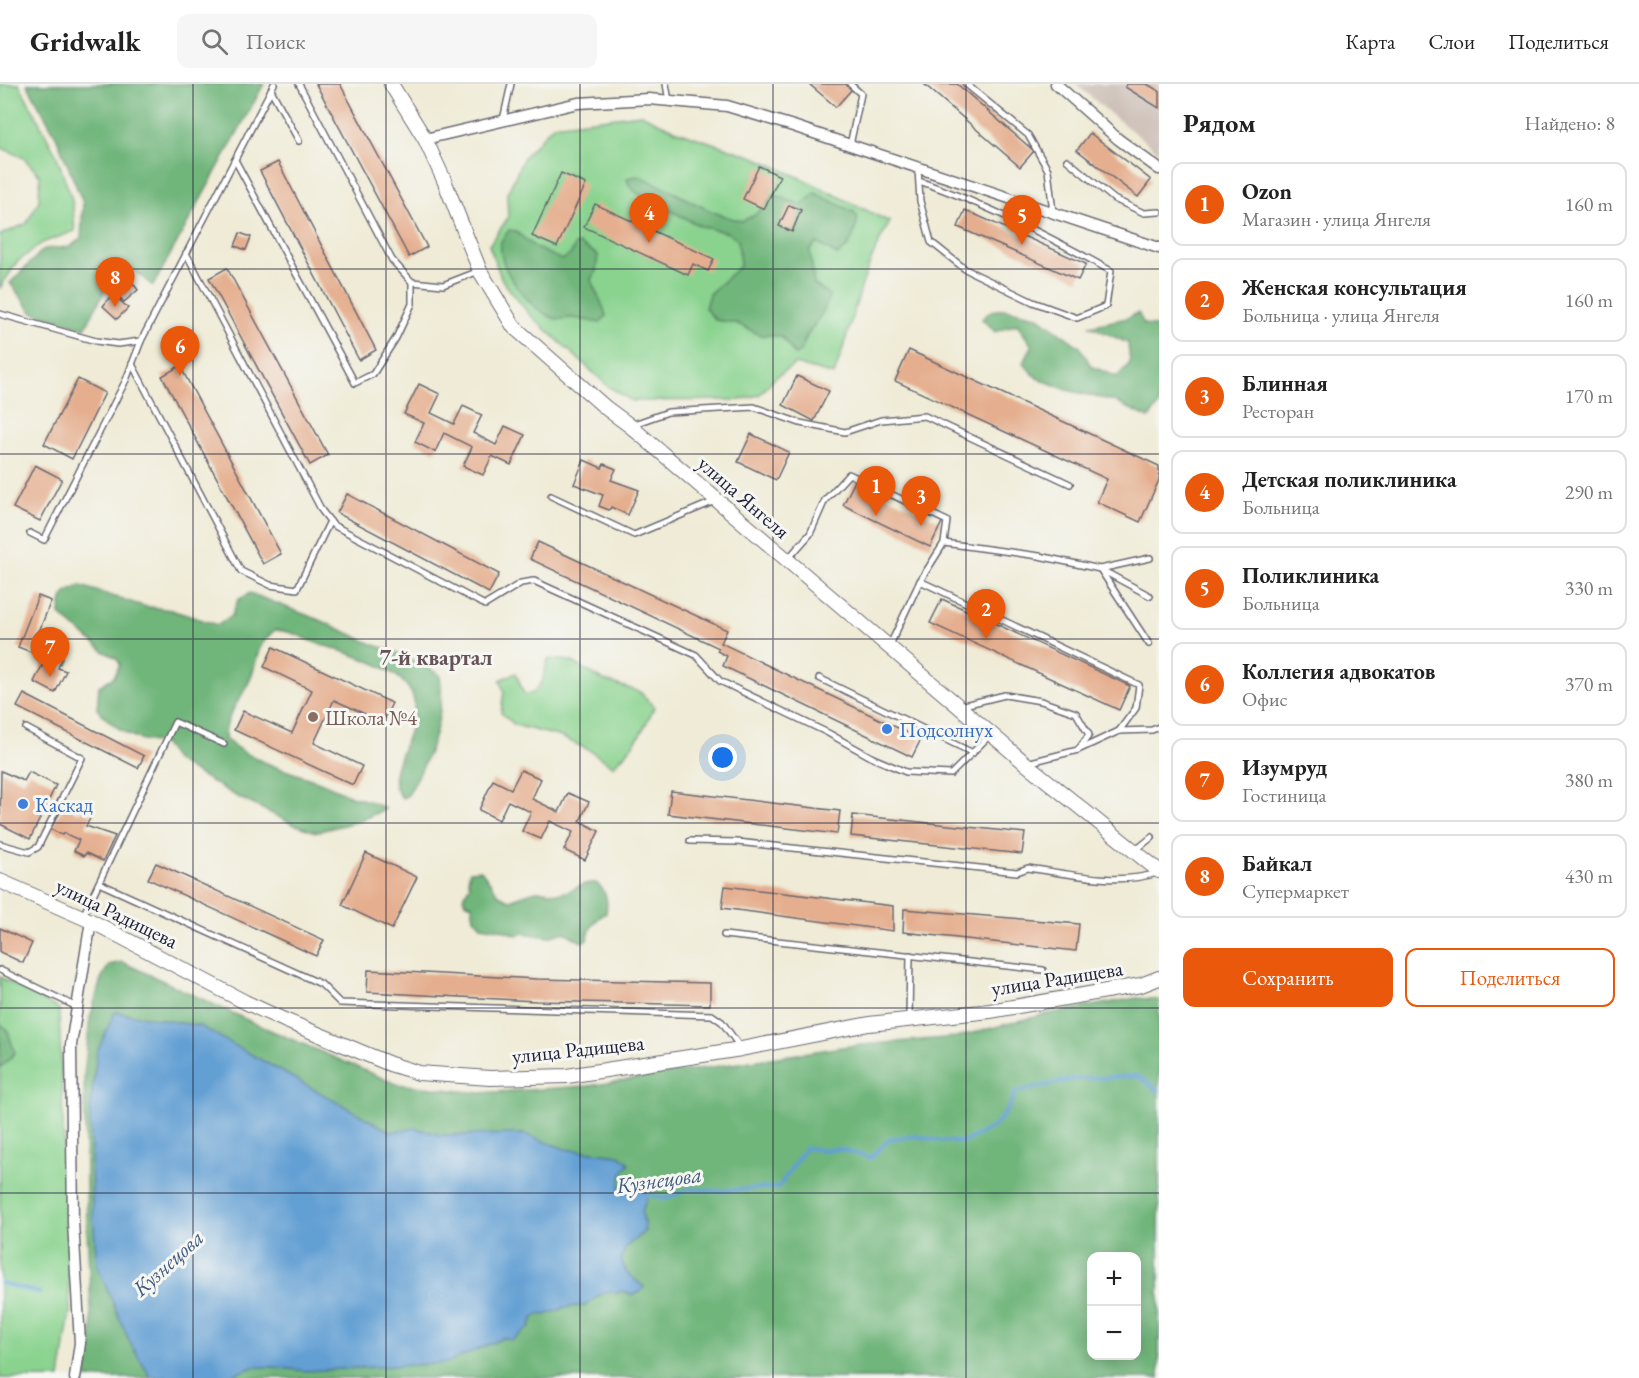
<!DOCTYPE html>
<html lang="ru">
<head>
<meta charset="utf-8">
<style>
  :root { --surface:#fff; --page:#f6f6f6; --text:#222; --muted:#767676; --line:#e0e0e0; --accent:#ea580c }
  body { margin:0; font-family:"EB Garamond",serif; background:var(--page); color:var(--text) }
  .controls { position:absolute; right:18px; bottom:18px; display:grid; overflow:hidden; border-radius:12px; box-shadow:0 3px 15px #0003 }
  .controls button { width:54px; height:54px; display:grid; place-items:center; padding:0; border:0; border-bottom:2px solid var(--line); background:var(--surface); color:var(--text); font:30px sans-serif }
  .you { position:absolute; left:723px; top:674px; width:21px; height:21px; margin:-15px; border:4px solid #fff; border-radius:50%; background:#1a73e8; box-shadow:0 0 0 9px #1a73e833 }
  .badge { display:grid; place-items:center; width:39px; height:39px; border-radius:50%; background:var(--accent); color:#fff; font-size:20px; font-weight:700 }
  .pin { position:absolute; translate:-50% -50px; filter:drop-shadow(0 2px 3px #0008) }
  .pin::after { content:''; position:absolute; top:32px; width:21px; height:18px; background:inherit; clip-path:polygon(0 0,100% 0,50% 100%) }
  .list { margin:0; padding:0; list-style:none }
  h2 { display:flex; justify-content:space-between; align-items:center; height:78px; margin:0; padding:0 24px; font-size:26px }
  h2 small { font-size:20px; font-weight:400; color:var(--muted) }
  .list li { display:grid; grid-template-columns:39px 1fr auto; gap:18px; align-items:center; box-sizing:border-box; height:84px; margin:0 12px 12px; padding:0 12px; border:2px solid var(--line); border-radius:12px }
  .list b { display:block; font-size:22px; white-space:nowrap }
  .list p { margin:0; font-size:20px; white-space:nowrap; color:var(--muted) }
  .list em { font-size:20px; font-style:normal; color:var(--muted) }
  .actions { display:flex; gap:12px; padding:18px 24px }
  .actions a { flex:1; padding:14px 0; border:2px solid var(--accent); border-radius:12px; text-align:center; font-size:21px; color:var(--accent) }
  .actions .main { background:var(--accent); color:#fff }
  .icon { flex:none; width:33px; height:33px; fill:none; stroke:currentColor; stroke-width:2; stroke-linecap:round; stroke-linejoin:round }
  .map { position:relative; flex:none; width:1159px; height:1294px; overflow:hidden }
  header { display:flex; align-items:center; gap:36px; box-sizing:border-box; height:84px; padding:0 30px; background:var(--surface); border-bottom:2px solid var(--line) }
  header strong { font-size:28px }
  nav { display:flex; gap:33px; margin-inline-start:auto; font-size:21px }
  .search { width:420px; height:54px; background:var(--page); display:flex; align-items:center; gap:15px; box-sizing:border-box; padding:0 21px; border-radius:12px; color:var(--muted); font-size:22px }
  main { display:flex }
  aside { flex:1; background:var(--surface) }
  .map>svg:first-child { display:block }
  .industrial { fill:#cec1b9 }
  .green { fill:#8ad38f; stroke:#567a65; stroke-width:1.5 }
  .forest { fill:#6fb57a; stroke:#486c5a; stroke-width:1.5; fill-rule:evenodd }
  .water { fill:#629fd3; stroke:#426087; stroke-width:1.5 }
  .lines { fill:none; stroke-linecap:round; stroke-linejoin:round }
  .stream { stroke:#629fd3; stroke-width:4 }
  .building { fill:#e5af8f }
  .service-casing { stroke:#6a6871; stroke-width:8 }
  .minor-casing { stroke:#6a6871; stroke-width:13 }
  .tertiary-casing { stroke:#6a6871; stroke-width:16 }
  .service { stroke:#fff; stroke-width:5 }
  .minor { stroke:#fff; stroke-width:10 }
  .tertiary { stroke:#fff; stroke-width:14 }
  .grid { fill:none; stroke:#22223b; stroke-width:1.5; stroke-opacity:0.55 }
  .education-dot { fill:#8d6e63; stroke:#f6f6f2; stroke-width:2 }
  .shop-dot { fill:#3f7fe0; stroke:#f6f6f2; stroke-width:2 }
  .labels { text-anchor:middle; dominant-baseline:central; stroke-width:6; stroke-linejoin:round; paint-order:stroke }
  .street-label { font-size:21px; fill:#22223b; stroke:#f6f6f2 }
  .education-label { font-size:21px; fill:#785e54; stroke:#f6f6f2; text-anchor:start }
  .shop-label { font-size:21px; fill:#366cbe; stroke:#f6f6f2; text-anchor:start }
  .neighbourhood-label { font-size:22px; font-weight:bold; fill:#665358; stroke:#f6f6f2 }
  .water-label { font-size:22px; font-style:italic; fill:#3f5a7f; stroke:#f6f6f2 }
</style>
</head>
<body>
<header>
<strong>Gridwalk</strong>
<div class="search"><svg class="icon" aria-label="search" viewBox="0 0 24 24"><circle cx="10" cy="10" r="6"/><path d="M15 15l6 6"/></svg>Поиск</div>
<nav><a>Карта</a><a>Слои</a><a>Поделиться</a></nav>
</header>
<main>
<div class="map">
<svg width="1159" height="1294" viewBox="0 0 1159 1294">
  <rect width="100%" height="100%" fill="#f6f6f2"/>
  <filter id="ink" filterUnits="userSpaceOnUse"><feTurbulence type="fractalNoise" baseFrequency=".0167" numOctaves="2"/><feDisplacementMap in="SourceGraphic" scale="12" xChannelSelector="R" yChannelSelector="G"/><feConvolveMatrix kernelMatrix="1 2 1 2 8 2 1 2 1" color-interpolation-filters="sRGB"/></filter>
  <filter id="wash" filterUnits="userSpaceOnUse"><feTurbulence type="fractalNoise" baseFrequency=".008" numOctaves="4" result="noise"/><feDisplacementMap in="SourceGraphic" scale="24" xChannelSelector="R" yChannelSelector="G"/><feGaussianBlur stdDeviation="1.35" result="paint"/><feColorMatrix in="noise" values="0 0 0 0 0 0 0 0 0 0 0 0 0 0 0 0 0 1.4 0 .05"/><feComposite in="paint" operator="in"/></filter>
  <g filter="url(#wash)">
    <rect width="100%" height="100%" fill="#efebd6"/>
    <path class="industrial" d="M1076,0h83v68l-51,-40z"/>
    <g class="green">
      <path d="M0,0h19l37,70 16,46 3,31 -33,12 -25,19 -17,26v-53l26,-11 13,-23 1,-25 -16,-18 -24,-11z"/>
      <path d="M641,30l36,17 77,26 51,23 85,42c-29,47 -37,102 -56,153l-39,-11 -20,14 -16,17 -19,5 -108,1 -23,-14 -81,-74 -26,-33 -13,-35 19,-27 -1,-24 17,-37 29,-32z"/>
      <path d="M548,575l23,2 32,19 37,12 14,15c-11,25 -20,40 -41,59l-24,-16 -28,-13 -46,-12 -14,-12 3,-22 -4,-11 16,-7 8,21 9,-1 9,-11z"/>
      <path d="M0,893l59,32 11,303 -10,66h-60z"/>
    </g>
    <g class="forest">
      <path d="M27,0h237l-111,202 -21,-17 -18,4 -29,55 -53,-16 -22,-29 34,-34 26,-2 11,-9 2,-35 -28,-69z"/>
      <path d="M638,92c36,13 66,37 104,45l13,-6 19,-20c10,3 18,8 29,9l12,-11 39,19 4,6c-3,14 -7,30 -21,37l-20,-12 -7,7 4,34 15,11c-4,18 -12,25 -21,39 -6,9 -3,15 -13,21l-14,-19 -21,-1 -24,-12 -21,-3 -10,-12 4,-14 31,-28 -2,-26 -10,-7 -28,-7 -62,-32 -8,-7 -3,-8 4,-2z"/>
      <path d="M509,146l6,1 21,17 26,12 9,-6 4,-9 4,-1 19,11 -2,16 -5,8c4,14 12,23 15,37l-6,7c-10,-2 -19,-4 -28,-5 -6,0 -13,2 -19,0 -25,-11 -56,-49 -52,-77z"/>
      <path d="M1005,225l32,7 43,31 11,19 26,11 13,-14 -2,-20 -38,-17 37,-8 11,-5 6,11 12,3 3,-1v79l-10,13 -35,-17 -47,-11 -30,-12 -14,-15 9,-17 -15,-22 -22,8 -13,-13 9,-8z"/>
      <path d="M81,502l62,20 28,4 47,15 14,-10 6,-15 12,-7 72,28 50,23 23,8 25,11 20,12c6,43 -11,83 -32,120l-6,3c-2,-3 -6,-8 -7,-12 -5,-21 23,-59 19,-85 -6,-35 -73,-49 -100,-59 -15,-6 -23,-11 -39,-12 -19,16 -16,24 -23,45 -8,22 -28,39 -27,64 26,22 60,31 92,42 12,4 22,10 34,15 12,4 24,5 34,13l-26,12 -43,11 -23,-8 -57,-28 -60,-35 -14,-19c-26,1 -48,-14 -65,-33l2,-23 15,-9 6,-13 -4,-6 -13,-7 -43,-36c1,-19 2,-23 21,-29z"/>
      <path d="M481,786l18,25 10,5c9,-2 18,-7 27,-9 8,-1 16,2 24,2 14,-1 19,-11 36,-10 11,8 12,18 10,30 -12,7 -16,14 -19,27l-6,2 -16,-10 -17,5 -24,-4 -7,2 -17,-6 -19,-3 -7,-8 -2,-13 -7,-3 -2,-4 7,-13 -2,-5 2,-9z"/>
      <path d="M122,878l134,62 140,60 84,9 108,-7 261,-40 108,-9 85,-22 94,-17 23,2v378h-1073l6,-47 -5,-102 -3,-154 6,-57 11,-39 8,-14zM1092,1172h44v100h-44z"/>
      <path d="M0,940l7,5 8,24 -15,15z"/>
    </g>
    <path class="water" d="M115,928l85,14 191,106 24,-4 27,7 82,-1 41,15 55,6 9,8 -7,10 -3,17 20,-2 10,6 -7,17 3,20 -19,16 -5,13 6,13 17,14 -4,5 -8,3 -9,-4 -6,2 -8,-2 -11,5 -14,10 -20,1c-4,5 -12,4 -18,8l-7,-1 -6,5 -4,9 -17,12 -9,-2 -56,25 -141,8 -33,-4h-20l-28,11h-74l-20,-33 -34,-79 -5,-62 -2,-94 7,-58z"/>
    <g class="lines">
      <g class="stream">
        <path d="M645,1111l4,-1 16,5 24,-10 28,2 62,-4 26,-39 17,2 18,-1 30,9 20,-19 27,-3 24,5 23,1 31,-16 13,-17 8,-17 59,-13 63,-3 21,15"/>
        <path d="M0,1199l40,10"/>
      </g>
    </g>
    <g id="blocks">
      <g class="building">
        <path d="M316,0h24l87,163 -18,10z"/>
        <path d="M809,0h37l6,5 -16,18z"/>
        <path d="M924,0h33l77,67 -14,16z"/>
        <path d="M1127,0h20l12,7v17l-34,-21z"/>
        <path d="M1090,49l61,47 -13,17 -61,-47z"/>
        <path d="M278,78l98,188 -17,10 -99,-189z"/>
        <path d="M759,82l21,10 -16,33 -21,-10z"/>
        <path d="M561,89l25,11 -29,63 -25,-11z"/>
        <path d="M595,120l119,55 -6,12 -15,-7 -5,11 -104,-48z"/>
        <path d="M789,121l12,5 -9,22 -13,-6z"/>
        <path d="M965,126l121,54 -8,16 -120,-53z"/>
        <path d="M240,149l11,4 -5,13 -11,-4z"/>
        <path d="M227,184l101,187 -18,10 -101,-187z"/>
        <path d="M131,197l7,9 -14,12 -8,-8z"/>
        <path d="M113,210l15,14 -11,11 -14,-13z"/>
        <path d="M909,266l250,116v14l-19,42 -43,-20 10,-23 -212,-98z"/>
        <path d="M180,282l101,188 -18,10 -101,-188z"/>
        <path d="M797,292l32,15 -15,30 -31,-16z"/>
        <path d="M78,295l27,14 -33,66 -28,-15z"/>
        <path d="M419,300l21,10 -9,19 23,11 9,-18 19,9 -9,18 23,12 9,-19 20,9 -14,30 -19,-9 -9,19 -20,-9 9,-19 -28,-14 -9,19 -20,-10 9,-19 -20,-9z"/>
        <path d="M751,350l38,18 -13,28 -38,-18z"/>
        <path d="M584,376l18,8 2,-4 12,5 -5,11 28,10 -11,25 -17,-8 -2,3 -10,-4 4,-11 -29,-11z"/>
        <path d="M35,381l27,14 -22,42 -27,-13z"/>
        <path d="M855,397l87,41 -12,25 -87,-42z"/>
        <path d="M347,410l152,80 -10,19 -152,-80z"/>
        <path d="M538,458l189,88 -6,13 200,96 -9,18 -189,-91 4,-10 -10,-5 2,-3 -189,-89z"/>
        <path d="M38,512l13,5 -20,51 -13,-5z"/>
        <path d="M942,515l188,87 -11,24 -189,-87z"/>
        <path d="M273,563l119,56 -9,19 -49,-22 -20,43 48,23 -9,19 -119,-55 9,-19 49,22 20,-43 -48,-23z"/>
        <path d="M50,566l13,7 -5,11 8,3 -11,22 -21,-11z"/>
        <path d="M24,610l120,62 -6,12 -121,-61z"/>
        <path d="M521,686l20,9 -9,20 27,13 9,-19 21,9 -9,19 19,10 -14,29 -21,-10 9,-18 -23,-11 -9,18 -19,-8 9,-19 -23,-11 -9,19 -20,-10 14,-30 18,9z"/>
        <path d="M1,687l23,10 5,-9 27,13 -26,54 -30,-15z"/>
        <path d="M671,707l169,20 -3,23 -169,-20z"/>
        <path d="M64,722l15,7 2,-3 11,5 -6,11 29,10 -12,25 -17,-8 -2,3 -10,-5 5,-11 -15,-7 -2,2 -12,-6z"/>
        <path d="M853,731l172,18 -3,21 -171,-18z"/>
        <path d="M366,769l51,24 -25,52 -50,-24z"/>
        <path d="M156,779l168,77 -8,16 -168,-77z"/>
        <path d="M725,802l168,20v25l-171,-23z"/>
        <path d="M904,825l175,15 -3,27 -173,-19z"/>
        <path d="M0,844l32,15 -9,20 -23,-11z"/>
        <path d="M368,886l169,9 173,4v22l-174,-4 -169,-9z"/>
      </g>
    </g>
  </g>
  <g filter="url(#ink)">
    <use href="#blocks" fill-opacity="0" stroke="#6a6871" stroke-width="1.5"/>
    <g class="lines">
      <g class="service-casing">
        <g id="service">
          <path d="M666,0l3,17"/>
          <path d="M966,0l62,51 20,35 5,42"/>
          <path d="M271,6l28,51"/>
          <path d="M503,36l8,-36"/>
          <path d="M850,61l11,-51 -11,-10"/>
          <path d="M235,76l120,223 18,-9 23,-36 16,-34v-22l-20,-22 -93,-176"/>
          <path d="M1067,76l47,39 30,14 15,-1"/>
          <path d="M918,85l2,32 11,41 34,27 68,33 44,16 29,-12 5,-35c-62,-35 -125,-67 -192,-90"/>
          <path d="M186,169l136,258 11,14 152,80 36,-22 13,-2 162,74 24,26 108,52 45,25 33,14 45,2 39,-39"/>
          <path d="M412,198l31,3 36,-14"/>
          <path d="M0,230l96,27 22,3 23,-3"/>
          <path d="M132,280l109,207 29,14 27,4 33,-68"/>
          <path d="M631,341l37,-13 86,-5 46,16 45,9 36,-12 44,-4 145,68"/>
          <path d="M551,412l83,39 81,-34"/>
          <path d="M30,449l14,7 82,-160 15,-39 133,-257"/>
          <path d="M787,476l23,-26 15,-34 24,-26 98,47 -3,22"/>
          <path d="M920,497l24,-38 95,13 61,13 50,-11"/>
          <path d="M1149,560l-49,-75 50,27"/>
          <path d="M889,563l31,-66 219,104 -3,23 -17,23"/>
          <path d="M819,594l154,75"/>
          <path d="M960,622l45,-11 36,6 35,12 13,22 -11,15"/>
          <path d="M1027,679l51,-13 41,-19 33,-1 7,-3"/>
          <path d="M690,757l47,1 280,30 11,-4c43,6 88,18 129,5"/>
          <path d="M0,760l29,8 9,-5 44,-89 -56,-30"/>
          <path d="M1136,766l16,-13"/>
          <path d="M99,799l222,101 19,19 372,12 10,7 18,25"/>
          <path d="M83,832l92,-194 49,22"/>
          <path d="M724,851l319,35"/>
          <path d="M0,886l77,37"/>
          <path d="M909,935l1,-64"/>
        </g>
      </g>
      <g class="minor-casing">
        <g id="minor">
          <path d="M1056,0l62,55 41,30"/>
          <path d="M425,55l153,-36 71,-4 78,7 66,20 366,122"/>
          <path d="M75,1294l5,-35 -7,-121 -2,-177 20,-124"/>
        </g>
      </g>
      <g class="tertiary-casing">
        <g id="tertiary">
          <path d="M391,0l34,55 19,41 36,91 34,56 92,81 23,17 396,338 134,108"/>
          <path d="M0,797l91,40 154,81 39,18 106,44 29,9 71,5 77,-2 174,-27 128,-25 121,-13 151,-26 18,-7"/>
        </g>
      </g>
      <use href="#service" class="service"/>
      <use href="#minor" class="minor"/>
      <use href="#tertiary" class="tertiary"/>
    </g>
  </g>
  <path class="grid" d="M193,0v1294M386,0v1294M580,0v1294M773,0v1294M966,0v1294M0,185h1159M0,370h1159M0,555h1159M0,739h1159M0,924h1159M0,1109h1159"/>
  <circle class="education-dot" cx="313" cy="633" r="6"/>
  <g class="shop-dot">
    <circle cx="887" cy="645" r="6"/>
    <circle cx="23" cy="720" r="6"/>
  </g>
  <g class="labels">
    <g class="street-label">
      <text transform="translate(744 413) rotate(41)">улица Янгеля</text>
      <text transform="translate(117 829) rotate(26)">улица Радищева</text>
      <text transform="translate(1057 894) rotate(-9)">улица Радищева</text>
      <text transform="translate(578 965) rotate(-6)">улица Радищева</text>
    </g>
    <g class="education-label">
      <text x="325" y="633">Школа №4</text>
    </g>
    <g class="shop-label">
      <text x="899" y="645">Подсолнух</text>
      <text x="35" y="720">Каскад</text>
    </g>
    <g class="neighbourhood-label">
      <text x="436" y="573">7-й квартал</text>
    </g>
    <g class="water-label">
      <text transform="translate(659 1096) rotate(-8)">Кузнецова</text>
      <text transform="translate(168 1179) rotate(-42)">Кузнецова</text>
    </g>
  </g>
</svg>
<div class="controls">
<button>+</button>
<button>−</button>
</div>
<div class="you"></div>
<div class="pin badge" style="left:876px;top:432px">1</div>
<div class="pin badge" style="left:986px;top:555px">2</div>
<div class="pin badge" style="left:921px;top:442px">3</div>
<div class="pin badge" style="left:649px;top:159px">4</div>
<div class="pin badge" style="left:1022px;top:161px">5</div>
<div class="pin badge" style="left:180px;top:292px">6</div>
<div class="pin badge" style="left:50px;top:593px">7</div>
<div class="pin badge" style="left:115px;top:223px">8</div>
</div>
<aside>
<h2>Рядом<small>Найдено: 8</small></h2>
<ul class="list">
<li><span class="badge">1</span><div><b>Ozon</b><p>Магазин · улица Янгеля</p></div><em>160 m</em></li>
<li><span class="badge">2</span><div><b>Женская консультация</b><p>Больница · улица Янгеля</p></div><em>160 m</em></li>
<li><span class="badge">3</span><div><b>Блинная</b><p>Ресторан</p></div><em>170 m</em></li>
<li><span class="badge">4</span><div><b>Детская поликлиника</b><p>Больница</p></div><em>290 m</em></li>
<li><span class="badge">5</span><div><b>Поликлиника</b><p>Больница</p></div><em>330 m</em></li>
<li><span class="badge">6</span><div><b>Коллегия адвокатов</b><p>Офис</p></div><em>370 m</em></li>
<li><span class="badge">7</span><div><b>Изумруд</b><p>Гостиница</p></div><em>380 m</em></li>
<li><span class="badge">8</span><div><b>Байкал</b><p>Супермаркет</p></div><em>430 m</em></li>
</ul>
<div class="actions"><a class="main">Сохранить</a><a>Поделиться</a></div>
</aside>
</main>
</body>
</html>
